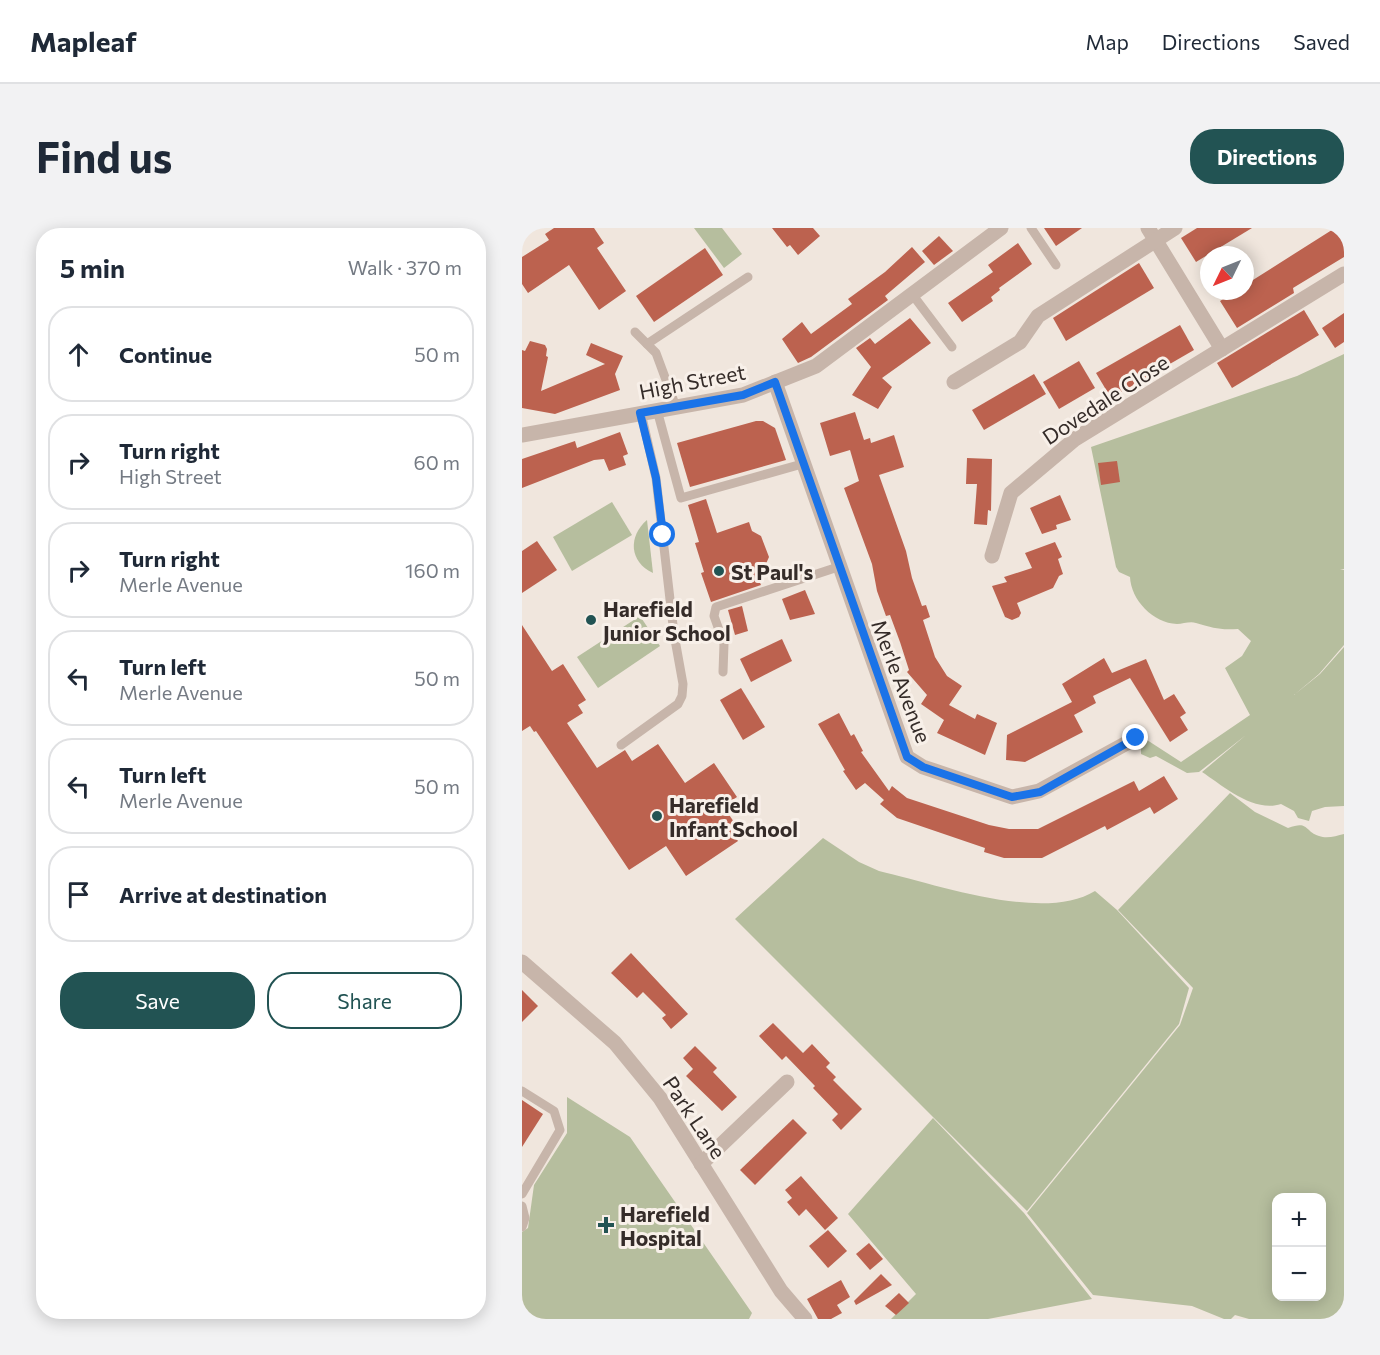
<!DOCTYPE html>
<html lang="en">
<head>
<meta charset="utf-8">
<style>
  :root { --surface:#fff; --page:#f2f2f3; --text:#1f2937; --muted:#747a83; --line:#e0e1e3; --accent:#225353 }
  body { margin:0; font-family:Commissioner,sans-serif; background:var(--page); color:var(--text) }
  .controls { position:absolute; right:18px; bottom:18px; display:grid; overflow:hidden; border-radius:12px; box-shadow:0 3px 15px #0003 }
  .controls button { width:54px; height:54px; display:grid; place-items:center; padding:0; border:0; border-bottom:2px solid var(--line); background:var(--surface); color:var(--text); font:30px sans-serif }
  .compass { position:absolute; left:678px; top:18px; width:54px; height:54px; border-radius:50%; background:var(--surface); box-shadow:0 3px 15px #0003; rotate:227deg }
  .stop { position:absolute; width:18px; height:18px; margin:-14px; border:4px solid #1a73e8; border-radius:50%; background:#fff }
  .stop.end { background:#1a73e8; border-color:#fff; box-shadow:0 2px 6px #0008 }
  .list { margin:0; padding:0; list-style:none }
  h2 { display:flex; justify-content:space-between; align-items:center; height:78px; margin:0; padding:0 24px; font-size:26px }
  h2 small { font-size:20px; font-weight:400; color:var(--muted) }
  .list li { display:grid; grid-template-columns:39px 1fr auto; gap:18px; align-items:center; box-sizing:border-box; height:96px; margin:0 12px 12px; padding:0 12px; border:2px solid var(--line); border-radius:24px }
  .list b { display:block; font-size:22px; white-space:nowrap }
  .list p { margin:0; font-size:20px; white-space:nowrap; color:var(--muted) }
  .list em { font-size:20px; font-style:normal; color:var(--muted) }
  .actions { display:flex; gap:12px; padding:18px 24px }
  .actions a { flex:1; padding:14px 0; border:2px solid var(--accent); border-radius:24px; text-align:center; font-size:21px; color:var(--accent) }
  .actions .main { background:var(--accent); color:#fff }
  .icon { flex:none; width:33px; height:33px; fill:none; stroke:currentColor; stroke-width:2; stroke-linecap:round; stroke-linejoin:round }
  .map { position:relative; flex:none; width:822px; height:1091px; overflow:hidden; border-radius:24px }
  header { display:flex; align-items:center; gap:36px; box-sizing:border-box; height:84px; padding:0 30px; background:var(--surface); border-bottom:2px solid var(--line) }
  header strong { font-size:28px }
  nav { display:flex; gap:33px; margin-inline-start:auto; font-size:21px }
  .intro { display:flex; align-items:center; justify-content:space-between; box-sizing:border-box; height:144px; padding:0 36px }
  h1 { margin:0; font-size:42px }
  .button { padding:15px 27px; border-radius:24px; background:var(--accent); color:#fff; font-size:21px; font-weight:700 }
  main { display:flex; gap:36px; padding:0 36px }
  aside { flex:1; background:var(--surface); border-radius:24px; box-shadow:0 3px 15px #0003 }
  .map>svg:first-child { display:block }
  .green { fill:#b6be9e; fill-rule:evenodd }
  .building { fill:#bc624f }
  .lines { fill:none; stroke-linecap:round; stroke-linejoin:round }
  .service { stroke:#c7b5aa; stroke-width:9 }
  .minor { stroke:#c7b5aa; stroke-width:15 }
  .tertiary { stroke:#c7b5aa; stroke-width:15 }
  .route { stroke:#1a73e8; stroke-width:8 }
  .poi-dot { fill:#225353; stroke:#f8f0e9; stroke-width:2 }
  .labels { text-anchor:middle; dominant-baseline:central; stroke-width:6; stroke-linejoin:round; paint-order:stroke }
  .street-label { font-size:21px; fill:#352c29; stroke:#f8f0e9 }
  .poi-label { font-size:21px; font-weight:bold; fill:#352c29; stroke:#f8f0e9; text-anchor:start }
</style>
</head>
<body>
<header>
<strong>Mapleaf</strong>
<nav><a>Map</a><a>Directions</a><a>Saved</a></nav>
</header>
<div class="intro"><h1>Find us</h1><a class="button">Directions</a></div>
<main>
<aside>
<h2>5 min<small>Walk · 370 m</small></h2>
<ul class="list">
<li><svg class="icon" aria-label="ahead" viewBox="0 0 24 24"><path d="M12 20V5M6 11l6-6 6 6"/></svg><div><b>Continue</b></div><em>50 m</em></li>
<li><svg class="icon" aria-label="right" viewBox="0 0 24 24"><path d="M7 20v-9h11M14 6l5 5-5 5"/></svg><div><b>Turn right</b><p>High Street</p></div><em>60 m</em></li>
<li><svg class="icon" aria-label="right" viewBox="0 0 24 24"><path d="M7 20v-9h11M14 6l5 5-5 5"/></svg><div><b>Turn right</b><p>Merle Avenue</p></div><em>160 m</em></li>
<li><svg class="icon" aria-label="left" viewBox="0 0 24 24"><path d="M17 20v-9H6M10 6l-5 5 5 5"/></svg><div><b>Turn left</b><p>Merle Avenue</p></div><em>50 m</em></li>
<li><svg class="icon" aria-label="left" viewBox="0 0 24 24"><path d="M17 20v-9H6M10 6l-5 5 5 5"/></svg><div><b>Turn left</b><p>Merle Avenue</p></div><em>50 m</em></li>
<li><svg class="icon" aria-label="arrive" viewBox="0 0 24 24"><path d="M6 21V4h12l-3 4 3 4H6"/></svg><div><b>Arrive at destination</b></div></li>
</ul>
<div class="actions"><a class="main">Save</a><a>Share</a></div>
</aside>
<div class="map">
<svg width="822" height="1091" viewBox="0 0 822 1091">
  <rect width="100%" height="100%" fill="#f0e6dd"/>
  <g class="green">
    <path d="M172,0h28l20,26 -18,14z"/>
    <path d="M822,126v215h-4l4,1v75l-25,29 -25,21 26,-21 24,-27v159l-19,1 -13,4 -3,10 -11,-3 -4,-7 -13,-7c-27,9 -58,-18 -79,-32l44,-37 -47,37 -12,1 -31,-17 -6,2 -9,-4v-6l6,-8 34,22 69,-47 -25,-47 17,-12 9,-15 -13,-12c-20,1 -24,-1 -42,-6 -6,-2 -13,1 -19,1 -24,-1 -46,-24 -47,-47l-11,-5 -3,-5 -25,-120 206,-71z"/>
    <path d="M90,274l20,33 -60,36 -19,-34z"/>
    <path d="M125,292l6,53c-24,-11 -25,-37 -6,-53z"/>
    <path d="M118,388l20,30 -62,42 -21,-31z"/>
    <path d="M708,565l25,19 33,16c21,-8 16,3 31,8 8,3 17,0 25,-2v485h-95l-14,-4 -4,4h-7l-32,-13 -99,-11 -66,-82 153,-188 13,-37 -75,-78zM754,970h46v98h-46z"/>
    <path d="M301,610l36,24 20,9c57,13 164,52 216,20l22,19 72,78 -10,36 -152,187 -292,-292z"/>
    <path d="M45,869l63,40 122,176 -3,6h-227v-87l6,-4 6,-43 33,-52z"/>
    <path d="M411,890l91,95 68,86 -104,20h-97l25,-25 -68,-80z"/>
  </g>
  <g class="building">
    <path d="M32,0h40l10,15 -7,5 29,43 -27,19 -30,-45 -41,28 -6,-9v-27l27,-17 -4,-6z"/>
    <path d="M250,0h41l7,8 -22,19 -8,-10 -3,2z"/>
    <path d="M522,0h38l-26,18z"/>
    <path d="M675,0h55l-56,34 -15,-24z"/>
    <path d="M813,0h9v29l-51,31 1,5 -57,35 -17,-27 16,-10h9v-6z"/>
    <path d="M417,8l14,15 -19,14 -12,-14z"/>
    <path d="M496,15l14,21 -33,24 1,2 -9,7 2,4 -31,21 -14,-19 45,-31 -5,-7z"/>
    <path d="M390,19l13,15 -40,34 3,4 -77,57 -13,6 -16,-24 20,-17 9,12 41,-30 -4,-5 37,-27z"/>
    <path d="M183,20l18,27 -69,47 -18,-26z"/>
    <path d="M617,35l15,25 -88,53 -13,-23z"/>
    <path d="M782,82l15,25 -87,53 -15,-25z"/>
    <path d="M822,85v29l-9,6 -13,-20z"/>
    <path d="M388,90l21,25 -49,35 10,9 -14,22 -26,-14 19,-28 -15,-19 14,-10 5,6z"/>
    <path d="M658,97l14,25 -83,48 -15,-25z"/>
    <path d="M8,113l15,4 2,4 -1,7 2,1 -7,34 64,-27 -19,-9 5,-12 32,13 -8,18 5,16 -65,24 -33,-6v-58l3,1z"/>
    <path d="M557,133l16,27 -36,21 -16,-27z"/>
    <path d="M512,146l12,20 -62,36 -12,-20z"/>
    <path d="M333,184l9,28 6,-2 1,5 23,-8 10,32 -25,8 27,76 6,27 10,28 4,-1 4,12 -7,3 12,37 12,19 15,10 -13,19 26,14 2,-5 20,9 -12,32 -48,-22 7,-13 -23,-16 6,-9 -20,-23 2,-2 -9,-28 -10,-27 -4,1 -9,-25 -5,-27 -28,-76 15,-7 -9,-31 -20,6 -10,-33z"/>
    <path d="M234,193h7l12,7 11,32 -96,27 -13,-44z"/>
    <path d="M98,204l8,22 -5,2 3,9 -17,6 -5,-12 -10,1 -72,28v-29l53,-18 2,7z"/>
    <path d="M445,230l25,1 -1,52 -3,-1 -1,15 -13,-1 3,-40h-11z"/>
    <path d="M595,233l3,21 -19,3 -3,-22z"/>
    <path d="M538,267l11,25 -15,5 1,4 -15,5 -12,-26z"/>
    <path d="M184,271l11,34 32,-11 3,9 9,5 8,21 -4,9 2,7 -10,3 4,9 -50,17 -10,-29 3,-1 -9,-29 4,-1 -11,-37z"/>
    <path d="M15,313l20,29 -35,23v-42z"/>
    <path d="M533,314l7,15 -4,2 5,15 -4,2 -6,12 -36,15 4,10 -2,4 -7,3 -7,-3 -13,-31 15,-4 -3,-5 28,-9 -7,-15z"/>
    <path d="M283,362l10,24 -25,6 -8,-21z"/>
    <path d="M220,378l6,25 -13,4 -7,-25z"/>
    <path d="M0,397l30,46 11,-7 23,36 -8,5 5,8 -16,10 30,45 28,-18 7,11 26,-17 27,39 29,-20 23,34 -14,9 11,16 -6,5 10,14 -52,35 -20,-30 -37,24 -93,-139 -2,1 -4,-6 -8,5z"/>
    <path d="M260,411l10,22 -41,21 -11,-23z"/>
    <path d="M582,430l8,15 34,-14 18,41 10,-6 12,19 -6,4 8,13 -18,12 -40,-64 -37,18 3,7 -22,12 9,17 -58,30 -19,-2 1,-25 65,-33 -10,-18z"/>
    <path d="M219,460l24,39 -22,13 -23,-40z"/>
    <path d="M317,485l12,23 3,-2 9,17 -2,1 28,39 3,-5 15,12 82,27 20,4h29l96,-48 5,10 25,-15 14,23 -24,15 -4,-7 -43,23 -2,-4 -63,32h-38l-20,-6 1,-4 -88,-30 -17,-14 4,-4 -19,-17 -9,7 -13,-19 2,-1 -27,-46z"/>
    <path d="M109,725l57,61 -17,15 -9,-11 4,-3 -23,-23 -6,6 -26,-25z"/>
    <path d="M0,762l16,16 -16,16z"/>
    <path d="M251,795l30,30 9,-9 18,19 -4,4 10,10 -3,3 29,29 -21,21 -9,-10 6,-6 -25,-26 2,-2 -29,-30 -4,4 -23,-24z"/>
    <path d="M173,818l22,22 -4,4 24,25 -15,14 -36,-35 7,-7 -10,-11z"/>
    <path d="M0,872l21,14 -21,33z"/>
    <path d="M271,891l14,14 -52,52 -15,-15z"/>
    <path d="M279,948l37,42 -13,12 -19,-21 -7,7 -12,-14 5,-4 -7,-8z"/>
    <path d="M306,1002l19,21 -19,17 -19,-22z"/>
    <path d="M347,1015l14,16 -13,11 -14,-16z"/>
    <path d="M359,1046l11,11 -36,20 -2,-4z"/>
    <path d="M319,1052l9,17 -13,8 5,8 -11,6h-13l-11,-20z"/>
    <path d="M377,1065l10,10 -13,12 -11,-9z"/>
  </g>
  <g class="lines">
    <g class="service">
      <path d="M509,0l25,37"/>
      <path d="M390,66l40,53"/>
      <path d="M113,104l21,21 20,54"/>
      <path d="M125,116l101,-67"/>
      <path d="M135,182l24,88 121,-34"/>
      <path d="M201,444l1,-28 -10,-28 2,-9 122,-40"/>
      <path d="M99,517l57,-41 4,-8 1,-12 -9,-50 -18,-156 -15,-65"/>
      <path d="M0,863l32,20 6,19 -38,64"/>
      <path d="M0,978l3,12 -3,9"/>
    </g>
    <g class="minor">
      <path d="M626,0l74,121"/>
      <path d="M253,154l132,375 16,10 89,30 27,-6 97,-53"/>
      <path d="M432,154l66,-40 18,-26 137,-88"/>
      <path d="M470,328l19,-63 64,-54 269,-165"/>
      <path d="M0,734l93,81 45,55 121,193 24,28"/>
      <path d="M179,936l86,-82"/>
    </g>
    <path class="tertiary" d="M0,207l221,-40 73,-29 185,-138"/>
  </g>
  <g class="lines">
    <path class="route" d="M141,307l-7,-57 -16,-65 103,-18 32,-13 132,375 16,10 89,30 28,-5 96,-54"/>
  </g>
  <g class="poi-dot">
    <circle cx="197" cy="343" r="6"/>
    <circle cx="69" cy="392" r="6"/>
    <circle cx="135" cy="588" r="6"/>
    <path d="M81 988h6v6h6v6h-6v6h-6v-6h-6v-6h6z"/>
  </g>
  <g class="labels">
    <g class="street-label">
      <text transform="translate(170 153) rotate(-11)">High Street</text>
      <text transform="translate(583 171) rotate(-33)">Dovedale Close</text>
      <text transform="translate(380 453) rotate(69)">Merle Avenue</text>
      <text transform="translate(173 889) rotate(56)">Park Lane</text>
    </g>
    <g class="poi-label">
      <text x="209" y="343">St Paul's</text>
      <text x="81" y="380">Harefield<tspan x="81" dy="24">Junior School</tspan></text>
      <text x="147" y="576">Harefield<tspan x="147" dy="24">Infant School</tspan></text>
      <text x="98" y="985">Harefield<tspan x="98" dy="24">Hospital</tspan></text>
    </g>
  </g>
</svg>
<div class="controls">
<button>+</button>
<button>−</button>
</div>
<svg class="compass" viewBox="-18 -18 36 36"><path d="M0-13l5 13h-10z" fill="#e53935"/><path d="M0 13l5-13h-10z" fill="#747a83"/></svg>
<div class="stop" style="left:141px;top:307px"></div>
<div class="stop end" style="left:614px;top:510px"></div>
</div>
</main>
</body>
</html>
